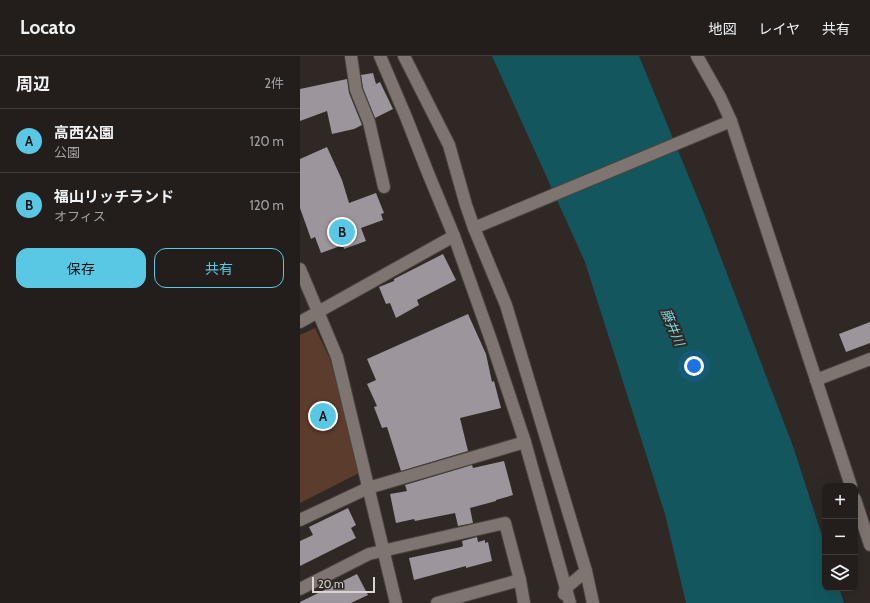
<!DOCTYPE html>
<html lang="ja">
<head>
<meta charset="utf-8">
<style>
  :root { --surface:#231e1b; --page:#2f2b28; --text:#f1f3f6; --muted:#a3a2a3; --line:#403c3a; --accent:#59c8e4 }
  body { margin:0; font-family:Cabin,"Noto Sans JP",sans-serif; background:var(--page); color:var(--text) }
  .controls { position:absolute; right:12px; bottom:12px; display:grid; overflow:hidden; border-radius:8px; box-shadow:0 4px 16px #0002 }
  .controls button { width:36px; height:36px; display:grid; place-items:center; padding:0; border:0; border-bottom:1px solid var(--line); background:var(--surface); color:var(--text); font:20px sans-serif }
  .scale { position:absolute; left:12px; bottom:10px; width:63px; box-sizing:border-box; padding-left:4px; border:2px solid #d9d4d2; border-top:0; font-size:11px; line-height:14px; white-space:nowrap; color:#d9d4d2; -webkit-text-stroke:3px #2f2824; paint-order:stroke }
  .you { position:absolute; left:394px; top:310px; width:14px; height:14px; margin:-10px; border:3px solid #fff; border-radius:50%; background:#1a73e8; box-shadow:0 0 0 6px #1a73e833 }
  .badge { display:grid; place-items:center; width:26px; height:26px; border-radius:50%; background:var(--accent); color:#111; font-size:13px; font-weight:700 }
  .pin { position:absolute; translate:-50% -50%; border:2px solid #fff; box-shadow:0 1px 4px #0006 }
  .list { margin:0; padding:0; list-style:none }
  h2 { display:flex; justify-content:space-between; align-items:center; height:52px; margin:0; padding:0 16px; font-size:17px }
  h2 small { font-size:13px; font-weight:400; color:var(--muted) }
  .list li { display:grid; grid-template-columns:26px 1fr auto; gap:12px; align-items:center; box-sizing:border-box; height:64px; padding:0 16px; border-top:1px solid var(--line) }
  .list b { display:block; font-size:15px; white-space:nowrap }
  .list p { margin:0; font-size:13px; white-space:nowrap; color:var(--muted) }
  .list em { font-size:13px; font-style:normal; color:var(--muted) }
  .actions { display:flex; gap:8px; padding:12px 16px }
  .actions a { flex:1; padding:9px 0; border:1px solid var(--accent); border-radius:12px; text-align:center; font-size:14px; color:var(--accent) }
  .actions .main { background:var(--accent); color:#111 }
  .icon { flex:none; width:22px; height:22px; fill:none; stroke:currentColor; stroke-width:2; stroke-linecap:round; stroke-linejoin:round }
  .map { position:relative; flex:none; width:570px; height:547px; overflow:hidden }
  header { display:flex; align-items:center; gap:24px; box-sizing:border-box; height:56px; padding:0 20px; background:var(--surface); border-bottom:1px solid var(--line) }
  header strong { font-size:19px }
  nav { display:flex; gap:22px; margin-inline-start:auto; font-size:14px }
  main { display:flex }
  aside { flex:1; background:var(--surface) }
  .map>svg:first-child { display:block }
  .green { fill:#5c3c2c }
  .water { fill:#14565d }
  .building { fill:#9d959c }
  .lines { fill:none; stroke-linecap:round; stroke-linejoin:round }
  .street-casing { stroke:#494441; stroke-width:14 }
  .street { stroke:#7e7571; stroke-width:12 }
  .labels { text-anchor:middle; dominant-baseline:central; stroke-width:4; stroke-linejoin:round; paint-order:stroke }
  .water-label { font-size:13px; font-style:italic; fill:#79dbe7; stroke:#2f2824 }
</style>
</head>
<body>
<header>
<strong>Locato</strong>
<nav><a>地図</a><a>レイヤ</a><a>共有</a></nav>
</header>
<main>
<aside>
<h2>周辺<small>2件</small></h2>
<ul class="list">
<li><span class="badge">A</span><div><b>高西公園</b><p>公園</p></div><em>120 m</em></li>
<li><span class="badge">B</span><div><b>福山リッチランド</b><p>オフィス</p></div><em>120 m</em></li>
</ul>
<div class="actions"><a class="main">保存</a><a>共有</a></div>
</aside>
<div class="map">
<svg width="570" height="547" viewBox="0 0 570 547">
  <rect width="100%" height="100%" fill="#2f2824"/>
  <path class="green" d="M15,272l15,31 31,113 -61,31v-168z"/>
  <path class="water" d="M192,0h147l66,160 89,233 31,96v43h14l5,15h-158l-21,-89 -80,-252z"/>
  <g class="building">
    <path d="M73,17l3,11 4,-2 13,27 -18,9 -12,-30 -2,-13z"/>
    <path d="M47,23l2,14 13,32 -8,4 -22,5 -5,-23 -27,10v-32z"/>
    <path d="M27,91l15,33 7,23 27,-10 8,20 -3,1 2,6 -22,8 5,13 -22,8 -1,-4 -22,8 -6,-16 -4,2 -11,-31v-49z"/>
    <path d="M143,198l13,26 -39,20 2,5 -23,13 -6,-15 -4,1 -7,-17 15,-6v-2z"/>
    <path d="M168,258l18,40 6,28 2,-1 7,27 -41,10 8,33 -67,20 -14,-44 -5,1 -8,-21 3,-1 -10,-22 9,-4 -9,-21z"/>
    <path d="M570,266v21l-24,9 -7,-18z"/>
    <path d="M204,405l9,34 -17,5v1l-26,7 3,15 -15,3 -3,-13 -40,8 -1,-2 -18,4 -6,-29 17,-3 -2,-6 67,-20 1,3z"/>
    <path d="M48,452l8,17 -5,3 5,10 -56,28v-25l13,-6 -4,-8z"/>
    <path d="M177,481l1,5 7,-2v3l3,-1 4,19 -26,7v-2l-52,14 -5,-22 52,-11 2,-1 -1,-5z"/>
    <path d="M57,518l11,21 -17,8h-51v-1z"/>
  </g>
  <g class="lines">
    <g class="street-casing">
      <g id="street">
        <path d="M51,0l5,34 13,32 15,65"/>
        <path d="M80,0l26,61 22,56 26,63 38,107 33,99 45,161"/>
        <path d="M104,0l45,89 17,60 8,23 32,77 80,266 7,32"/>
        <path d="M397,0l23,41 11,24 120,365"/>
        <path d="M174,172l257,-107"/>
        <path d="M0,213l37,88 59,246"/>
        <path d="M0,266l154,-86"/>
        <path d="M516,324l54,-21"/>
        <path d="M555,443l15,46"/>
        <path d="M0,464l68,-32 157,-46"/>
        <path d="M0,533l69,-35 136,-31 15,57 4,23"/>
        <path d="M264,538l2,-6 20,-17"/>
        <path d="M137,547l83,-23"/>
      </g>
    </g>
    <use href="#street" class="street"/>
  </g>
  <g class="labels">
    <g class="water-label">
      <text transform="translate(373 271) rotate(67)">藤井川</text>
    </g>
  </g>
</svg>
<div class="controls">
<button>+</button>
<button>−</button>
<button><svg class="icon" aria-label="layers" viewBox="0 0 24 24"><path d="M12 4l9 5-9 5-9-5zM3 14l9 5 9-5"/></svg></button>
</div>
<div class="scale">20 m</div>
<div class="you"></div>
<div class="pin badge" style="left:23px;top:360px">A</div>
<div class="pin badge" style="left:42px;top:176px">B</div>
</div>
</main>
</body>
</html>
